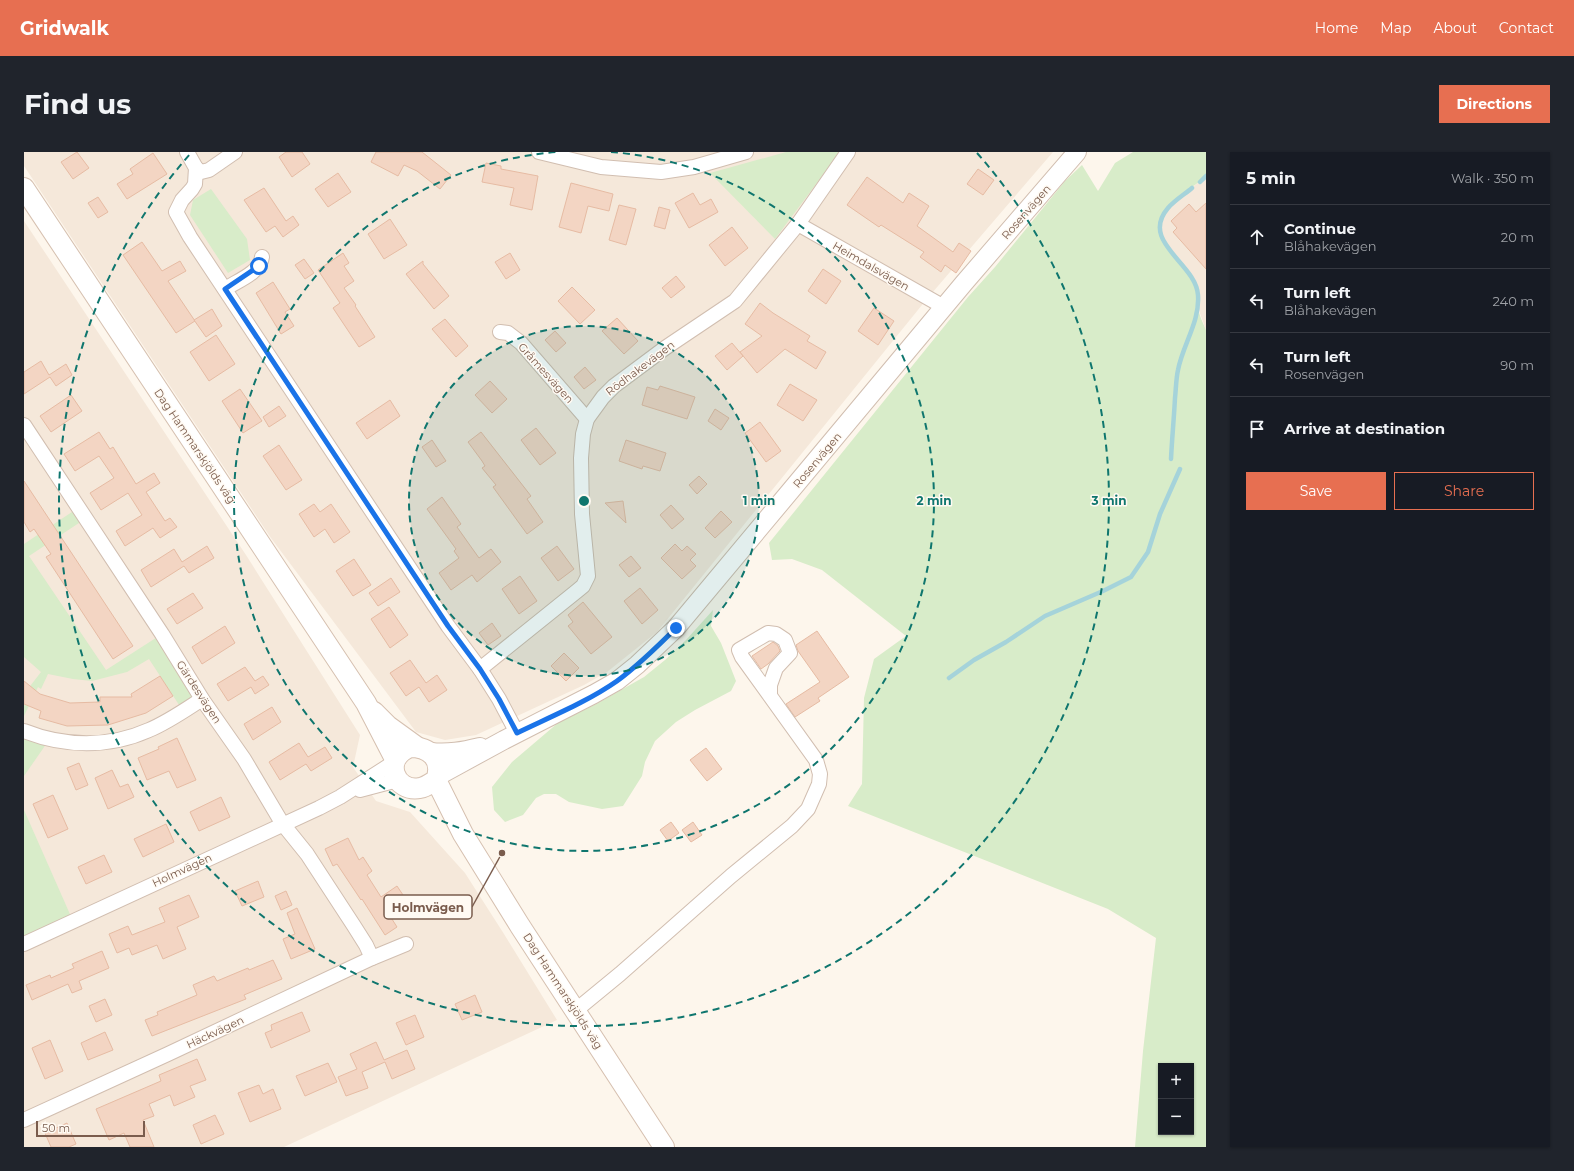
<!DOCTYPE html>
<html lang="en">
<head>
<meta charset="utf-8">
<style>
  :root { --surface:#171b24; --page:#20242c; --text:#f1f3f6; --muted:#9ea1a6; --line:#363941; --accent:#e76f51 }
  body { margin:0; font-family:Montserrat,sans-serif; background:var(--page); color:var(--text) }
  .controls { position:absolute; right:12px; bottom:12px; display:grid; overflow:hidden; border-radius:0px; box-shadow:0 1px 3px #0004 }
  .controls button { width:36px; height:36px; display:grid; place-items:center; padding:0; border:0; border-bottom:1px solid var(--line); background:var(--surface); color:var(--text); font:20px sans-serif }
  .scale { position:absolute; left:12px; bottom:10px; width:109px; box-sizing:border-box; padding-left:4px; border:2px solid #7a5c4d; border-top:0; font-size:11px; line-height:14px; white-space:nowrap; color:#7a5c4d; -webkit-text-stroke:3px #fffaf3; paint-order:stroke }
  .stop { position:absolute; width:12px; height:12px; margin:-9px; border:3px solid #1a73e8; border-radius:50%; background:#fff }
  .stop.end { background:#1a73e8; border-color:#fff; box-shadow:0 1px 4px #0008 }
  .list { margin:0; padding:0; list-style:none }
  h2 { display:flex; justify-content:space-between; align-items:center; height:52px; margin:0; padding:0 16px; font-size:17px }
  h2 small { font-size:13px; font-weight:400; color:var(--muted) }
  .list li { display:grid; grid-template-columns:26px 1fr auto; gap:12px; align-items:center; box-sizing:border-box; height:64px; padding:0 16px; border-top:1px solid var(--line) }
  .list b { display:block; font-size:15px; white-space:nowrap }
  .list p { margin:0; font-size:13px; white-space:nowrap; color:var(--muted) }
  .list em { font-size:13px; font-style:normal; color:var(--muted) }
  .actions { display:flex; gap:8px; padding:12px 16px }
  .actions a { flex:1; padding:9px 0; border:1px solid var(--accent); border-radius:0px; text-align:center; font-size:14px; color:var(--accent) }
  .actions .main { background:var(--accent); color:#fff }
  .icon { flex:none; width:22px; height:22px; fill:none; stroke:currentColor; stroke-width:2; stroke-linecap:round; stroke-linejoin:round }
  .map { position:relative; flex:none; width:1182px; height:995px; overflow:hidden; border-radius:0px }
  header { display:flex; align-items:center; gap:24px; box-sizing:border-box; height:56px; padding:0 20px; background:var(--accent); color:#fff }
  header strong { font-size:19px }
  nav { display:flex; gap:22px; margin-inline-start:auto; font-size:14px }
  .intro { display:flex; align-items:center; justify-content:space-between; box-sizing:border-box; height:96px; padding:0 24px }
  h1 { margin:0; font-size:28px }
  .button { padding:10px 18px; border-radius:0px; background:var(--accent); color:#fff; font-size:14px; font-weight:700 }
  main { display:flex; gap:24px; padding:0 24px }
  aside { flex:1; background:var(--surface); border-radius:0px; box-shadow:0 1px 3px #0004 }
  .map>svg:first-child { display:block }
  .residential { fill:#f5e8da }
  .green { fill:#d8ecc9; fill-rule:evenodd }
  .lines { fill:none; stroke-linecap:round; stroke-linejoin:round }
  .stream { stroke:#a5d3da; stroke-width:4.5 }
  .building { fill:#f3d5c3; stroke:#e6bba3 }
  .minor-casing { stroke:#d1beb0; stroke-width:16 }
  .tertiary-casing { stroke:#d1beb0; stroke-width:20 }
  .secondary-casing { stroke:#d6c0b0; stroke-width:22 }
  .minor { stroke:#fff; stroke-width:14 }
  .tertiary { stroke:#fff; stroke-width:18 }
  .secondary { stroke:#fff; stroke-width:20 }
  .route { stroke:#1a73e8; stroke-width:5 }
  .ring { fill:none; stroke:#0f766e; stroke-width:2; stroke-dasharray:7 5 }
  .labels { text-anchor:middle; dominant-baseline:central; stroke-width:3; stroke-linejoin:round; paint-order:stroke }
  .street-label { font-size:11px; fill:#7a5c4d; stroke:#fffaf3 }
  .centre { fill:#0f766e; stroke:#fffaf3; stroke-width:2 }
  .ring-label { font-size:12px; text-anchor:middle; font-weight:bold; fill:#0f766e; stroke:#fffaf3; stroke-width:3; stroke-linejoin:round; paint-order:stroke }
  .leader { fill:none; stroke:#7a5c4d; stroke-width:1.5 }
  .callout-dot { fill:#7a5c4d; stroke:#fffaf3; stroke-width:1.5 }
  .callout { fill:#fffaf3; stroke:#7a5c4d; stroke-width:1.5 }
  .callout-label { font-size:12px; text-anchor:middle; font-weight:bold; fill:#7a5c4d }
</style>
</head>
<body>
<header>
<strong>Gridwalk</strong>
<nav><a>Home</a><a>Map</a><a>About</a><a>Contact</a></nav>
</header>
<div class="intro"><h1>Find us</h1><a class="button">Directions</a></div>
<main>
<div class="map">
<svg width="1182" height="995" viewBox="0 0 1182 995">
  <rect width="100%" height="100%" fill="#fdf6ec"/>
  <g class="residential">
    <path d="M0,0h1029l-127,148 -269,332 -50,40 -23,13 -108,50 -31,5 -29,-8 -145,-194 -247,-372z"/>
    <path d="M1182,24v154l-8,-22v-15l-12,-25 -21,-23 -5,-16 3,-12 5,-9z"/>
    <path d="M0,69l222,334 114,180 -7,32 23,34 34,11 55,61 39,61 53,86 -273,127h-260z"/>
  </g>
  <g class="green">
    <path d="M762,0h54l-65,87 -65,-66z"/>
    <path d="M1109,0h73v24c-19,17 -59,38 -41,69 9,14 23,23 30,38 4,9 2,15 3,24 1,8 5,16 8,23v817h-71l8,-96 13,-113 -48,-29 -260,-103 14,-22 2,-86 10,-39 32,-23 -84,-66 -30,-11 -20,1 -3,-17 199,-246 27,-30 70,-86 17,-16 16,26 17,-28zM1137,914h30v66h-30z"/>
    <path d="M187,37l36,50 3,21 -22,13 -38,-58 3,-15z"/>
    <path d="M54,356l7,11 -56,37 77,114 56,-36 40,65 -19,12 -34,-52 -22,13 -35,9 -19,-2 -25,-5 -7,15 -3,-2 -14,29v-22l17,-22 -17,-15v-113z"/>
    <path d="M689,458l-2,16 10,17 15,38 -5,10 -36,19 -19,12 -21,19 -10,21 -3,14 -19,30 -21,3 -33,-7 -13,-8h-12l-8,4 -13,17 -18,7 -11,-12 -2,-23 20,-25 47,-40 39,-19 46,-26 21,-17 21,-20z"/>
    <path d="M0,579l25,9 -25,36z"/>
    <path d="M0,658l49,111 -49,23z"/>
  </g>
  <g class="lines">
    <g class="stream">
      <path d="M1176,30l6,-6"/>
      <path d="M1147,307c1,-21 3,-41 4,-61 1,-9 1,-19 3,-28 5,-26 22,-48 20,-75 -2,-32 -59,-53 -30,-87 7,-8 17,-14 24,-20"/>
      <path d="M925,526l25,-18 32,-18 39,-26 58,-25 28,-14 17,-25 12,-38 20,-45"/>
    </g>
  </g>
  <g class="building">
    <path d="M53,0l12,16 -16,11 -12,-17z"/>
    <path d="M262,0h16l8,12 -18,13 -13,-20z"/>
    <path d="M352,0h46l29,23 -11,14 -23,-18 -13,-6 -6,11 -27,-14z"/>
    <path d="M129,1l14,21 -40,25 -10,-15 16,-10 -3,-5z"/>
    <path d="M462,11l15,3v3l37,7 -6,34 -22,-5 4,-17 -32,-6z"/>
    <path d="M954,17l16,11 -11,15 -16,-11z"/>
    <path d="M314,21l13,19 -23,15 -13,-18z"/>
    <path d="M843,25l36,26 6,-10 20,13 -12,20 36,26 6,-9 12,8 -15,22 -11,-8 -4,7 -21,-15 4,-5 -43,-27 -2,2 -32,-22z"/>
    <path d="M547,31l42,11 -4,17 -21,-5 -7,27 -22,-6z"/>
    <path d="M240,36l22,33 7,-5 6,9 -16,12 -8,-11 -9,6 -22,-32z"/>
    <path d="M669,41l7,12 11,-6 7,13 -29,16 -14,-25z"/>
    <path d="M74,45l10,15 -10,6 -10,-15z"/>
    <path d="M1182,51v66l-33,-37 4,-4 -6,-7 18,-17 7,8z"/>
    <path d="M595,53l17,4 -10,36 -17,-5z"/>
    <path d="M635,55l11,3 -5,19 -11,-3z"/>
    <path d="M366,67l17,26 -23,14 -16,-25z"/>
    <path d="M708,75l16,21 -23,18 -16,-21z"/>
    <path d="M118,90l20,29 18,-10 6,10 -18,10 27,40 -19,12 -53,-78z"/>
    <path d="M319,101l6,10 -5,3 10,15 -10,7 12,17 -1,1 20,31 -16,10 -26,-39 7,-5 -22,-33z"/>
    <path d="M486,101l10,17 -14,9 -11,-17z"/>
    <path d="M280,107l10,14 -9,6 -10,-14z"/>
    <path d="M399,109v3l26,32 -15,13 -28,-35z"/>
    <path d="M799,117l18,12 -15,23 -18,-13z"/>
    <path d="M652,124l9,11 -14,11 -9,-10z"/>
    <path d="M249,130l17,27 -5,3 9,14 -13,8 -25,-41z"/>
    <path d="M548,135l23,23 -15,14 -22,-23z"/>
    <path d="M736,151l13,10 37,23 -3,5 19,11 -10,17 -31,-20 -28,24 -17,-21 22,-16 -17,-12z"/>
    <path d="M850,156l20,13 -16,24 -20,-14z"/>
    <path d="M188,157l10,17 -16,11 -12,-17z"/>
    <path d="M593,166l21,23 -14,13 -22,-23z"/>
    <path d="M421,167l23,27 -12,11 -24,-28z"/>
    <path d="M531,179l11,12 -10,9 -11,-12z"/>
    <path d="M192,183l19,29 -26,17 -19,-29z"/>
    <path d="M708,191l11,13 -16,14 -12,-14z"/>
    <path d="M17,209l8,14 17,-11 6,11 -16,11 -6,-9 -26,17v-22z"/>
    <path d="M561,215l11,13 -12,9 -10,-12z"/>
    <path d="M466,229l17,18 -15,14 -17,-18z"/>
    <path d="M766,232l27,16 -14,21 -26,-16z"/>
    <path d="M636,234l35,11 -8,22 -45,-14 5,-18 11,3z"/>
    <path d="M216,237l22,32 -19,12 -21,-32z"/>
    <path d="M47,243l11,16 -31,21 -11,-16z"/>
    <path d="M366,248l10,16 -33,23 -11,-16z"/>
    <path d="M255,254l7,10 -17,11 -6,-10z"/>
    <path d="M691,257l14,9 -8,12 -13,-9z"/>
    <path d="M736,270l21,29 -15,11 -21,-29z"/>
    <path d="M512,276l20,25 -16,12 -19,-25z"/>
    <path d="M75,280l11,17 3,-2 23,37 18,-11 6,10 -14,9 19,29 5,-3 7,9 -17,11 -7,-10 -28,18 -9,-15 26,-16 -14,-22 -27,17 -11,-17 24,-15 -15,-22 -24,15 -11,-17z"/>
    <path d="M457,280l50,64 -4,3 16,23 -16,12 -34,-47 3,-2 -14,-17 3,-2 -3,-5 -14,-19z"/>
    <path d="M408,288l14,21 -10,6 -14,-20z"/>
    <path d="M602,288l40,13 -6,18 -17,-5 -1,3 -23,-8z"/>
    <path d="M255,293l23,35 -16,10 -23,-34z"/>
    <path d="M675,324l8,8 -10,10 -8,-9z"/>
    <path d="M0,329l109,165 -20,13 -67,-102 5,-3 -17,-25 -4,3 -6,-10z"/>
    <path d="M418,345l19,27 -4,3 22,31 12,-9 10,13 -24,20 -5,-7 -21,15 -12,-17 20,-15 -5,-7 2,-2 -29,-40z"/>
    <path d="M599,349l3,22 -21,-20z"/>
    <path d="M290,352l6,8 11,-8 19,28 -16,11 -9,-14 -11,8 -15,-23z"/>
    <path d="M647,353l13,14 -12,10 -12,-14z"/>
    <path d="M697,359l11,11 -17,16 -10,-10z"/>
    <path d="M651,392l7,7 5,-5 9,8 -6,6 6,6 -14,13 -21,-21z"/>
    <path d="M183,394l7,12 -25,15 -5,-7 -33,21 -10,-17 33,-21 8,13z"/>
    <path d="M533,394l17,23 -16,12 -17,-23z"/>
    <path d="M607,404l10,12 -12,9 -10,-12z"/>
    <path d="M330,407l17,26 -18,11 -17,-25z"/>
    <path d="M496,424l17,25 -18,13 -17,-25z"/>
    <path d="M367,426l9,14 -22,14 -9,-13z"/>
    <path d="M616,436l18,22 -16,14 -18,-23z"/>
    <path d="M169,441l10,15 -26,16 -10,-15z"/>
    <path d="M559,450l29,35 -21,17 -23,-28 5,-4 -5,-7z"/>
    <path d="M365,455l19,28 -18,13 -19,-29z"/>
    <path d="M468,471l9,13 -13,9 -9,-12z"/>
    <path d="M201,474l10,17 -33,21 -10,-17z"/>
    <path d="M793,479l32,46 -31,21 2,3 -25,16 -9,-13 34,-22 -22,-31 -2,-6z"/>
    <path d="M749,490l5,4 2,5 -12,13 -7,5 -9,-13z"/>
    <path d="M540,501l15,15 -13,13 -15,-15z"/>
    <path d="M386,508l16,23 11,-8 10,15 -18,12 -10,-15 -13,9 -16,-23z"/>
    <path d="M221,515l10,14 8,-5 6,9 -14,9 -4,-7 -23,14 -11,-17z"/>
    <path d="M136,524l13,20 -27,17 -38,12 -41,1 -28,-8 2,-7 -17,-7v-23l16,13 30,9 30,-1v-5h32l-1,-3z"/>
    <path d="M248,555l9,15 -28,18 -9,-16z"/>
    <path d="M153,586l19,42 -19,8 -8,-17 -22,9 -9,-22 21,-9 -1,-2z"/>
    <path d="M275,591l9,14 17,-10 7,11 -21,13 -5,-7 -26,16 -11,-18z"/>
    <path d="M682,596l16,21 -15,12 -17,-21z"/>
    <path d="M55,611l9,22 -12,5 -9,-22z"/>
    <path d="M88,618l8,17 8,-3 6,13 -26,12 -13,-31z"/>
    <path d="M29,643l15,34 -20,9 -15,-34z"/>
    <path d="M197,645l9,20 -31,14 -9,-19z"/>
    <path d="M647,670l8,11 -11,8 -8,-11z"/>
    <path d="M669,670l9,13 -11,7 -9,-12z"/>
    <path d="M142,672l8,18 -31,15 -9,-18z"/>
    <path d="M324,686l11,22 4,-3 9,14 -5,4 14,22 16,-11 12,18 -19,12 7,11 -12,8 -23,-36 -1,1 -24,-36 -4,2 -8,-17z"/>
    <path d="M80,703l8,17 -26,12 -8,-17z"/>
    <path d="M234,729l6,16 -22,9 -7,-15z"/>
    <path d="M262,739l6,14 -11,5 -6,-14z"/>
    <path d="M165,743l10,22 -22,10 9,22 -23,10 -6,-14 -25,10 -3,-7 -12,5 -8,-19 19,-8 4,9 33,-13 -6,-14z"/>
    <path d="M273,756l18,41 -24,10 -8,-20 12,-5 -8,-21z"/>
    <path d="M78,799l7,17 -30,13 3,8 -10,4 -4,-9 -36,16 -6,-15 24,-10 1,3 23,-10 -2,-4z"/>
    <path d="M249,808l9,19 -38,16 2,4 -94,37 -7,-16 13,-5 -1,-3 40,-17 -4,-10 21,-9 3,5 31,-13 1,2z"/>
    <path d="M451,843l7,17 -20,8 -7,-16z"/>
    <path d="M81,847l7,16 -16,7 -7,-16z"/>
    <path d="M278,860l8,19 -39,17 -6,-15 7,-3 -1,-5z"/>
    <path d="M391,863l9,22 -18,8 -10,-22z"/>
    <path d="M81,880l8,18 -25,10 -7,-17z"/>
    <path d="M26,888l13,31 -18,8 -13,-31z"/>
    <path d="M352,890l8,18 23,-10 8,19 -23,10 -7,-17 -23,10 6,16 -22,8 -8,-19 19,-8 -7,-15z"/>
    <path d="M173,907l9,21 -16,6 5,11 -21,9 -4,-11 -21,9 5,12 -11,4 11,27h-24l-6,-14 -15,7 -13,-31 65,-28 -2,-6z"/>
    <path d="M304,911l9,19 -32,14 -9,-20z"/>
    <path d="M235,933l4,9 10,-5 8,20 -31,13 -12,-29z"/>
    <path d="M191,963l9,19 -23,10 -8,-19z"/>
    <path d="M43,971l9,21 -7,3h-18l-6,-14z"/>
  </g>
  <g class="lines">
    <g class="minor-casing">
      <g id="minor">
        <path d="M163,0l9,16 -1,16 -3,5 -10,11 -6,12 14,25 258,389 32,43 19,30 18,34"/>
        <path d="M515,0l62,15 60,5 33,-5 52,-15"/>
        <path d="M172,16l5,4 8,-2 26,-18"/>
        <path d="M774,72l146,83"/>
        <path d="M201,137c12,-8 35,-16 37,-32"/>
        <path d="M476,180l8,1 13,10 66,76"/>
        <path d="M0,273l138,209 40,65 42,60 38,64 25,31 47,72 12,19 6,13"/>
        <path d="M456,517l97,-78 6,-5 5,-10 -6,-62 -1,-56 2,-24 4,-15 16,-22 11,-11 51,-38 70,-47 63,-77 50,-72"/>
        <path d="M0,579c40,16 85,17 125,-1 19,-8 36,-20 53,-31"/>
        <path d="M336,638l38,-10"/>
        <path d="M0,792l295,-136 21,-11 53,-34"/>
        <path d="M551,859l45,-37 111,-98 61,-50 16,-17 11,-25 1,-10 -4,-14 -74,-103 -3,-7 29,-17 8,1 9,6 5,13 -14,15 -6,17v11"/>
        <path d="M0,968l144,-66 204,-96 34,-14"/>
      </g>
    </g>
    <g class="tertiary-casing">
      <g id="tertiary">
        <path d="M407,600c17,2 32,-1 49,-5"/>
        <path d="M414,624l66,-36 90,-46 23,-13 20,-16 39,-37 288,-345 113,-131"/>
      </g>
    </g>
    <g class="secondary-casing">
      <g id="secondary">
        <path d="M0,36l342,515 29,56"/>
        <path d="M350,560l14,14 29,21"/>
        <path d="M386,595c19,0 34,12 26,33 -5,3 -10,7 -16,8 -25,5 -39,-29 -10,-41z"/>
        <path d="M412,628l27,54 57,92 144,221"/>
      </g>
    </g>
    <use href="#minor" class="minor"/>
    <use href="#tertiary" class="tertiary"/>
    <use href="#secondary" class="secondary"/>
  </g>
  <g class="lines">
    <path class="route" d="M235,114l-34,23 223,337 32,43 19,30 18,34c33,-16 70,-31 100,-52 22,-16 41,-35 59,-53"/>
  </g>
  <circle cx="560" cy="349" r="175" fill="#0f766e" fill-opacity=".12"/>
  <g class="ring">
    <circle cx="560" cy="349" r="175"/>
    <path d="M587 0A350 350 0 1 1 533 0"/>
    <path d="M953 1A525 525 0 1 1 167 1"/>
  </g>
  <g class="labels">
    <g class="street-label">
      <text transform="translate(1002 60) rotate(-49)">Rosenvägen</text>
      <text transform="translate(847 114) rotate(30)">Heimdalsvägen</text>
      <text transform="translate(616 216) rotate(-37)">Rödhakevägen</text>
      <text transform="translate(522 221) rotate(48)">Gråmesvägen</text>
      <text transform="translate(171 294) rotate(56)">Dag Hammarskjölds väg</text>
      <text transform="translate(793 308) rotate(-50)">Rosenvägen</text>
      <text transform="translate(175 540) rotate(57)">Gärdesvägen</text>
      <text transform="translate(158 718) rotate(-25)">Holmvägen</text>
      <text transform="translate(539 839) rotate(57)">Dag Hammarskjölds väg</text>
      <text transform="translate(191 880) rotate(-25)">Häckvägen</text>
    </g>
  </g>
  <circle cx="560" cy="349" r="6" class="centre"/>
  <g class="ring-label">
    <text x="735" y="353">1 min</text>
    <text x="910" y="353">2 min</text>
    <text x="1085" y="353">3 min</text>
  </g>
  <path class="leader" d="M478 701L448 755"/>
  <circle class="callout-dot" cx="478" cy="701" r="4"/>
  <rect class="callout" x="360" y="743" width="88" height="24" rx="4"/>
  <g class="callout-label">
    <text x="404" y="760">Holmvägen</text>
  </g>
</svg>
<div class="controls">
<button>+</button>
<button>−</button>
</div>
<div class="scale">50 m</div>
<div class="stop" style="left:235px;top:114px"></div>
<div class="stop end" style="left:652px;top:476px"></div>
</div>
<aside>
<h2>5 min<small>Walk · 350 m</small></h2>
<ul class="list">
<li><svg class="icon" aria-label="ahead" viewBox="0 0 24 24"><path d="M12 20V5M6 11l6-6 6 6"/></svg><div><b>Continue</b><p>Blåhakevägen</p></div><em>20 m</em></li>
<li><svg class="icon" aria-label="left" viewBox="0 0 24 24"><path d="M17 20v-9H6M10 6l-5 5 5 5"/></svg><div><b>Turn left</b><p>Blåhakevägen</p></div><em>240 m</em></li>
<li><svg class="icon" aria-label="left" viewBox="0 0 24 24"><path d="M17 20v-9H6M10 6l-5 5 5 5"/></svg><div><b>Turn left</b><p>Rosenvägen</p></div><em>90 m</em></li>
<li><svg class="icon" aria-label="arrive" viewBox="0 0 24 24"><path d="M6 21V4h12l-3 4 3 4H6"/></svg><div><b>Arrive at destination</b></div></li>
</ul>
<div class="actions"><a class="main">Save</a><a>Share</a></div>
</aside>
</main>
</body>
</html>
